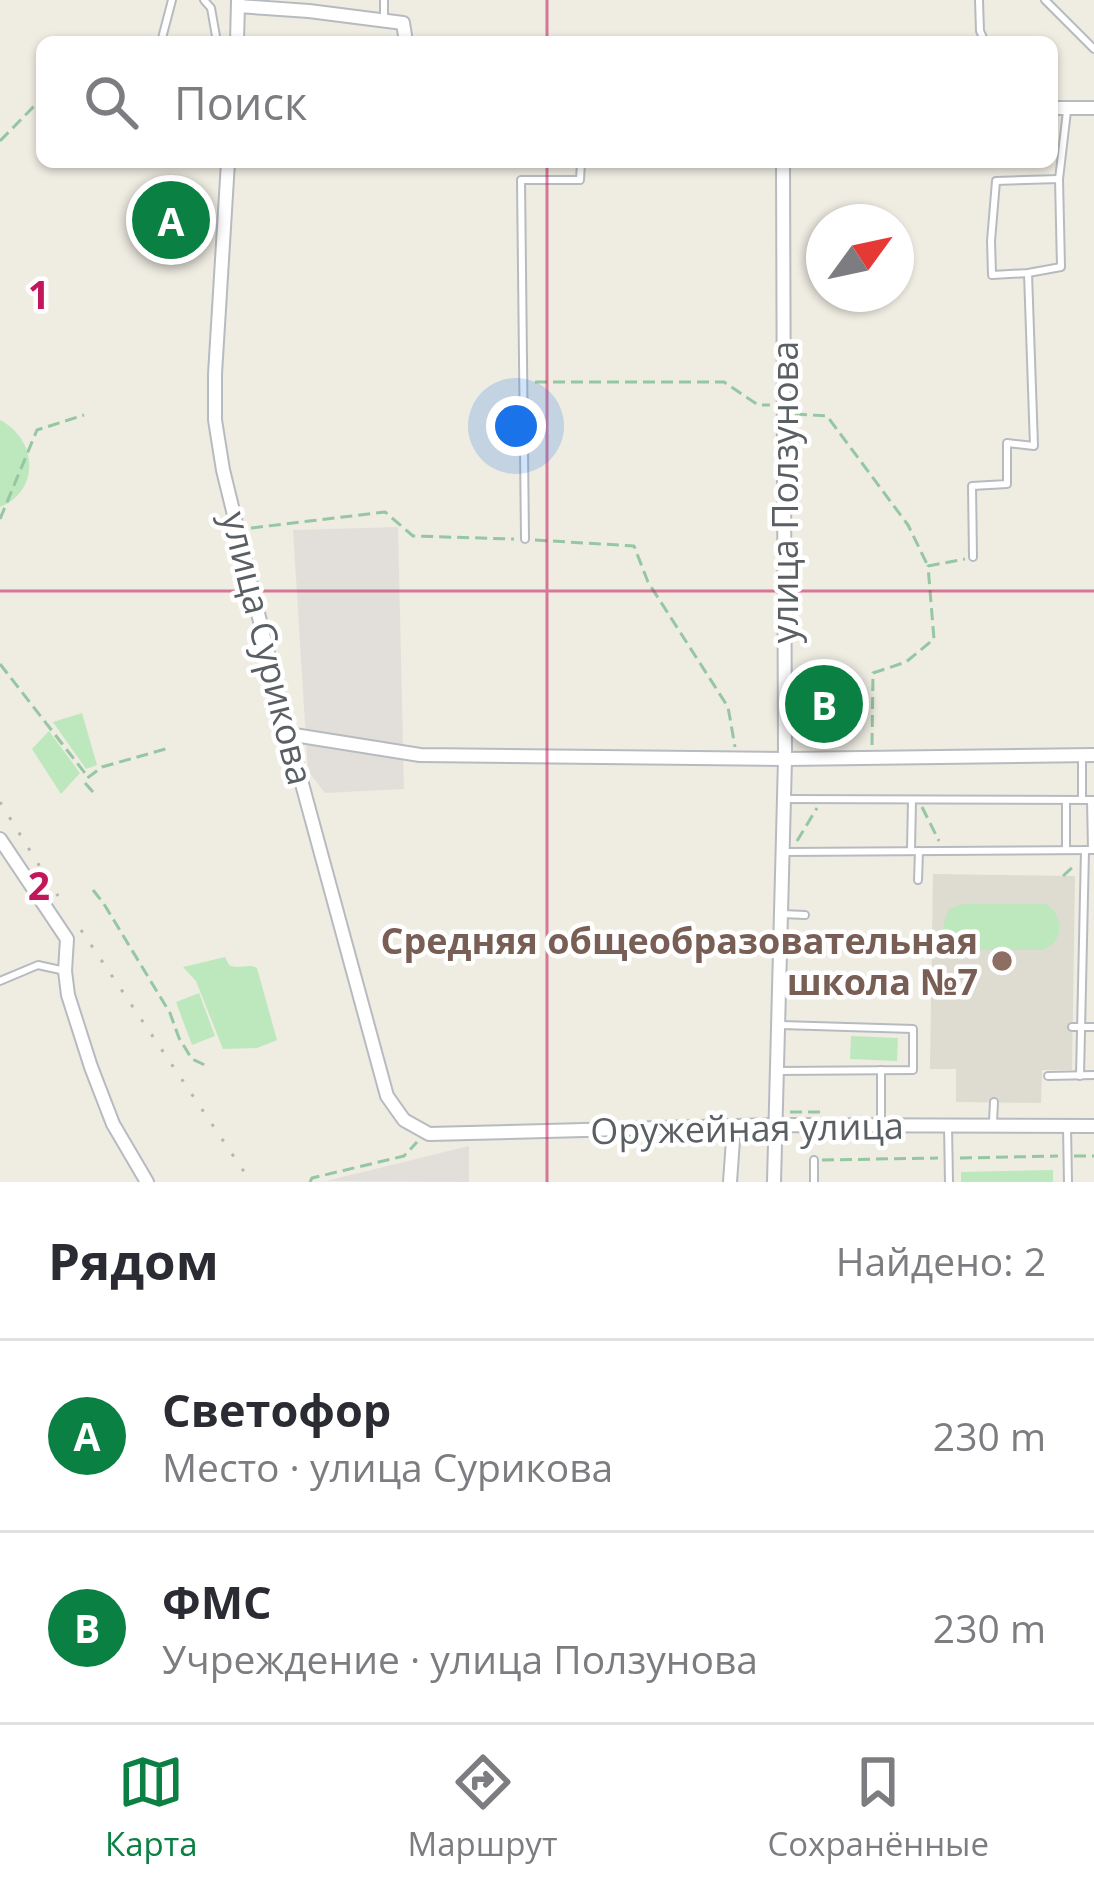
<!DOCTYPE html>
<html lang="ru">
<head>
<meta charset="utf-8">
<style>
  :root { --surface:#fff; --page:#f2f2f3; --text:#2b2b33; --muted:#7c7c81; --line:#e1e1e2; --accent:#0b8043 }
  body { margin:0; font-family:"Open Sans",sans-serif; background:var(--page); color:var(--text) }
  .compass { position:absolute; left:806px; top:204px; width:108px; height:108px; border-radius:50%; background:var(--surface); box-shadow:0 3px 9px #0004; rotate:57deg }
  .you { position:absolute; left:516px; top:426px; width:42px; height:42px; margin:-30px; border:9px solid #fff; border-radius:50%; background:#1a73e8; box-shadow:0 0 0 18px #1a73e833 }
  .badge { display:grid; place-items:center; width:78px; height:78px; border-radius:50%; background:var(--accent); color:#fff; font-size:39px; font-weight:700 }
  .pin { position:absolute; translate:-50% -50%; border:6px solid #fff; box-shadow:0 3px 12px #0006 }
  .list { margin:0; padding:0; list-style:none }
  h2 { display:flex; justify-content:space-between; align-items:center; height:156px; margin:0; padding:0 48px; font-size:51px }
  h2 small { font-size:39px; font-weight:400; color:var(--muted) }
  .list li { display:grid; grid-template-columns:78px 1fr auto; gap:36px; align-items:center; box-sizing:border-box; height:192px; padding:0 48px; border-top:3px solid var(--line) }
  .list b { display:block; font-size:45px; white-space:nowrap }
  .list p { margin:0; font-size:39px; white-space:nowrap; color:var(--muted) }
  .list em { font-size:39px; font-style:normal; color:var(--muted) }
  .icon { flex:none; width:66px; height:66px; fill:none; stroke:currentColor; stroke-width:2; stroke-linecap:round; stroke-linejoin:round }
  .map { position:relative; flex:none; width:1094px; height:1182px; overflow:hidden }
  .search { position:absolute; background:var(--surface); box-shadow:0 3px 9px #0004; left:36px; right:36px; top:36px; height:132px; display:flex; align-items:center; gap:30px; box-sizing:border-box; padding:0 42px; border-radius:18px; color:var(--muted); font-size:45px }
  .sheet { height:540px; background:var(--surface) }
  nav { display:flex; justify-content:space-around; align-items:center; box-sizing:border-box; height:168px; border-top:3px solid var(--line); background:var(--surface); font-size:33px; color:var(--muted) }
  nav a { display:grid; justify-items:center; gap:6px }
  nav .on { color:var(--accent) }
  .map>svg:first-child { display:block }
  .industrial { fill:#e2dfda }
  .education { fill:#dedbd1 }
  .green { fill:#bde8bd }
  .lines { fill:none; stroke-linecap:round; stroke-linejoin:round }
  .lane-casing { stroke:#b7bbc0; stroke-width:10 }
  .street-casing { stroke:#b7bbc0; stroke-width:16 }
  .path { stroke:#94c7a2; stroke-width:3; stroke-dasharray:12 6; stroke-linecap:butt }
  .lane { stroke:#fff; stroke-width:6 }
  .street { stroke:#fff; stroke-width:12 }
  .rail { stroke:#b4b5b5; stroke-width:3; stroke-dasharray:3 15; stroke-linecap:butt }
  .grid { fill:none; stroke:#c2185b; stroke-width:3; stroke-opacity:0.55 }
  .education-dot { fill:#8d6e63; stroke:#fff; stroke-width:4.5 }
  .labels { text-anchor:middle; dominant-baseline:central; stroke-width:9; stroke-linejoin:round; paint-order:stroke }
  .street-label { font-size:36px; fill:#5a5f64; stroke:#fff }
  .education-label { font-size:36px; font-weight:bold; fill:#785e54; stroke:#fff; text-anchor:end }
  .grid-label { font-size:39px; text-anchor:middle; font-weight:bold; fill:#c2185b; stroke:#fff; stroke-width:9; stroke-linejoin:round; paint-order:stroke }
</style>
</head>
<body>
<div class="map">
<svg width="1094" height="1182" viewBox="0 0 1094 1182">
  <rect width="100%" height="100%" fill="#efece2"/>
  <g class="industrial">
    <path d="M398,527l6,262 -79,4 -17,-22 -15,-241z"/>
    <path d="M469,1146v36l-143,-1z"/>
  </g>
  <path class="education" d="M933,874l142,2 -3,194h-30l-1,33 -85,-1v-33h-26z"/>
  <g class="green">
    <path d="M0,420c37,19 41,70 0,87z"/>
    <path d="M82,713l15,52 -11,4 -33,-47z"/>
    <path d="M49,731l31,42 -19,21 -29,-45z"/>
    <path d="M964,904h82c19,12 18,41 -5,46h-80l-15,-7c-4,-12 -3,-22 3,-34z"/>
    <path d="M225,957l4,8c10,5 19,-2 28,3l20,72 -20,8 -34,1 -27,-68 -13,-14z"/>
    <path d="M199,993l16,43 -23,9 -16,-43z"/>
    <path d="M851,1036l47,2 -1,23 -47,-2z"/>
    <path d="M1053,1170v12h-92v-10z"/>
  </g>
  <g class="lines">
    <g class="lane-casing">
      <g id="lane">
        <path d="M204,0l7,8 6,34"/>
        <path d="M384,0v17"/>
        <path d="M979,0l1,31 5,11"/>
        <path d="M1045,0l49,49"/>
        <path d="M161,42l11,-42"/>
        <path d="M1059,179l8,-68"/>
        <path d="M525,539l-4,-359h59l1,-18"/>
        <path d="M973,557l-1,-71 35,-2v-41l27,3 -6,-173 -36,2 -1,-34 5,-60 63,-2 2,88 -33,6"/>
        <path d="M1082,758v41"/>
        <path d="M784,799l310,1"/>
        <path d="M1091,800l1,50"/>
        <path d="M911,850l1,-50"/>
        <path d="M1066,850v-50"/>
        <path d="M786,852l308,-2"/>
        <path d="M918,880l1,-29"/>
        <path d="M782,914l23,1"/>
        <path d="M0,981l38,-16 27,6"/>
        <path d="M1072,1027h22"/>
        <path d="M778,1071l135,-1v-41l-132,-4"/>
        <path d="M1048,1076l46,-1"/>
        <path d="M1080,1076l5,-226"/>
        <path d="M993,1122l1,-20"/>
        <path d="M881,1125v-55"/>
        <path d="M948,1126l1,56"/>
        <path d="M1067,1126l1,56"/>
        <path d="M814,1182v-22"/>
      </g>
    </g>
    <g class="street-casing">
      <g id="street">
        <path d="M238,6l71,5 94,12 3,19"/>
        <path d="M237,42l1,-41"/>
        <path d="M1052,108h42"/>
        <path d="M228,162l-13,212v46l8,50 57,233 107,393 17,24 25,14 348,-9 317,1"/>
        <path d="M288,734l132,21 365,4 309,-4"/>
        <path d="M0,839l67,100 -2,32 3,24 23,72 22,57 34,58"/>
        <path d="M730,1182l4,-56"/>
        <path d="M774,1182l11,-423 -2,-597"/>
      </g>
    </g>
    <g class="path">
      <path d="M0,141l42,-43"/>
      <path d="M535,382h189l34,23h12"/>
      <path d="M795,414l32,2 81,109 19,39"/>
      <path d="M0,519l37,-89 47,-15"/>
      <path d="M251,528l134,-16 28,24 101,3"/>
      <path d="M535,540l99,6 14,36 80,125 7,40"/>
      <path d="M0,664l88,113"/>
      <path d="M872,745l1,-72 33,-11 28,-23 -6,-73 37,-7"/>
      <path d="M93,792l-8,-9 1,-4 16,-12 67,-19"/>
      <path d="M922,807l17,34"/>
      <path d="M797,841l20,-33"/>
      <path d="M1063,876l12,-11"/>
      <path d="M93,890l11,14 66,109 9,25 13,21 17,8"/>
      <path d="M790,1112h32"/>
      <path d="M1074,1156h20"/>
      <path d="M960,1158l98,-2"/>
      <path d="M822,1160l116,-2"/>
      <path d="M310,1182l2,-4 92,-22 13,-14"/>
    </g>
    <use href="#lane" class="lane"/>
    <use href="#street" class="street"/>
    <g class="rail">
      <path d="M0,802l58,94"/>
      <path d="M81,930l170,252"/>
    </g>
  </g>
  <path class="grid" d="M547,0v42M547,162v1020M0,591h1094"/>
  <circle class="education-dot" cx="1002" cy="961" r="12"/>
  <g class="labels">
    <g class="street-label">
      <text transform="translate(784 492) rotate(-90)">улица Ползунова</text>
      <text transform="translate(268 648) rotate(76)">улица Сурикова</text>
      <text transform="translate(747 1128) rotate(-1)">Оружейная улица</text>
    </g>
    <g class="education-label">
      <text x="978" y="940">Средняя общеобразовательная<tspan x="978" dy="41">школа №7</tspan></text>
    </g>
  </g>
  <g class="grid-label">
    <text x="39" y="309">1</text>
    <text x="39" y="900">2</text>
  </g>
</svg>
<svg class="compass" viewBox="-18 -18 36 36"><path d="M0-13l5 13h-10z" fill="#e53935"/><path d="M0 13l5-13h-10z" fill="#7c7c81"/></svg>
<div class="you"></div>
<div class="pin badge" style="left:171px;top:220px">A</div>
<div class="pin badge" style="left:824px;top:704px">B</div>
<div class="search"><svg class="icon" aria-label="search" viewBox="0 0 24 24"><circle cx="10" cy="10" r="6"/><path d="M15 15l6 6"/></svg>Поиск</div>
</div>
<section class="sheet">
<h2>Рядом<small>Найдено: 2</small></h2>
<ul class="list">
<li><span class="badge">A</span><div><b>Светофор</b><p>Место · улица Сурикова</p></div><em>230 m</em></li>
<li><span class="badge">B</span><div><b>ФМС</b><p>Учреждение · улица Ползунова</p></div><em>230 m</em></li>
</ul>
</section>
<nav>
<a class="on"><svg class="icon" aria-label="map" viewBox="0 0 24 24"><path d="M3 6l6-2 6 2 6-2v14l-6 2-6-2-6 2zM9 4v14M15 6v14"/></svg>Карта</a>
<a><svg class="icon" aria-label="directions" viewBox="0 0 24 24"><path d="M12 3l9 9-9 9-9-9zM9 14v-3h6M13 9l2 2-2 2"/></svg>Маршрут</a>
<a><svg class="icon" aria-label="saved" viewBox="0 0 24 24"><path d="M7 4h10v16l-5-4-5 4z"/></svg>Сохранённые</a>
</nav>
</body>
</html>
